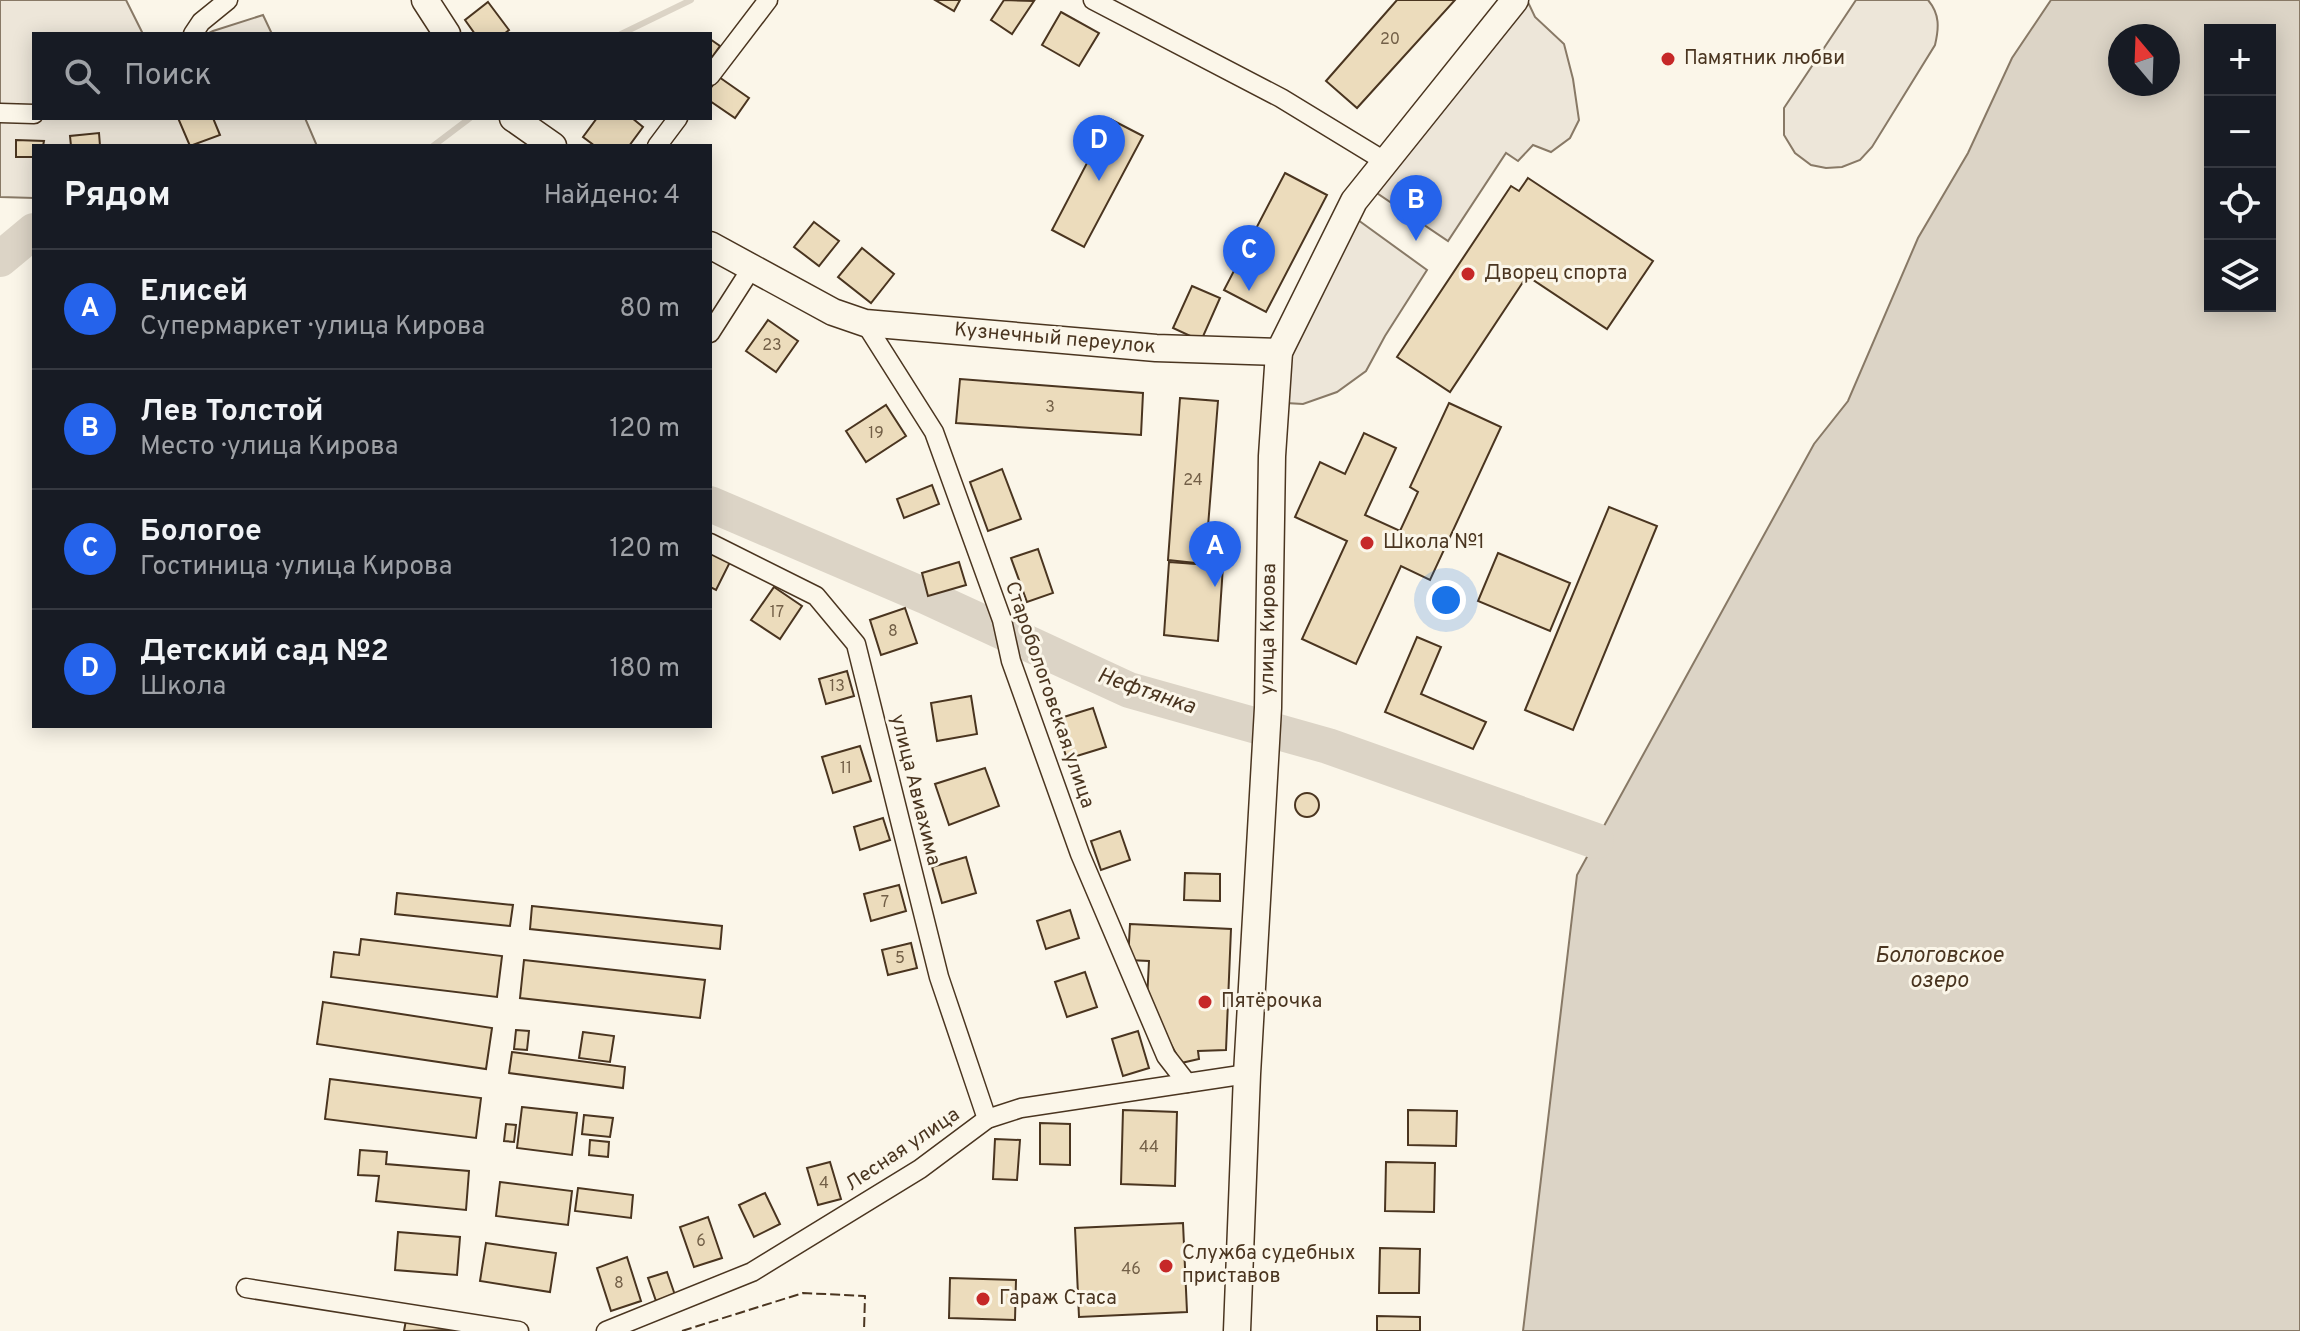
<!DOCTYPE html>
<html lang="ru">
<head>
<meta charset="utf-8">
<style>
  :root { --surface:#171b24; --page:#242831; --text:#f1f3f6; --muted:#9ea1a6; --line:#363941; --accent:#2563eb }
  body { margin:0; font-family:Overpass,sans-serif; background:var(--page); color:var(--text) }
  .controls { position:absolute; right:24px; top:24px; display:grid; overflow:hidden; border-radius:0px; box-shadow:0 4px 20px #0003 }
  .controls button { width:72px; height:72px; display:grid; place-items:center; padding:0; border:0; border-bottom:2px solid var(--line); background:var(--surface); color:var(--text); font:40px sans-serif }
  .compass { position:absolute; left:2108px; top:24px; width:72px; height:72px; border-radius:50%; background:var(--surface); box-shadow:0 4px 20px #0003; rotate:341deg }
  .you { position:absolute; left:1446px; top:600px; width:28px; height:28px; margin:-20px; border:6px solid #fff; border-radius:50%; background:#1a73e8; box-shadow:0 0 0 12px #1a73e833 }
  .badge { display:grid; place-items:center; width:52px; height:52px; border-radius:50%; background:var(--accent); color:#fff; font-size:26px; font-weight:700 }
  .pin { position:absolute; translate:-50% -66px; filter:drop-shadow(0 2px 4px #0008) }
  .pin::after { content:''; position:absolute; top:42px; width:28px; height:24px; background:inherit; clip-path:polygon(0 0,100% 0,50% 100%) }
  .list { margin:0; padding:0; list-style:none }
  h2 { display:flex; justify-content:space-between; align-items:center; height:104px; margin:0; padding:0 32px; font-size:34px }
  h2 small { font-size:26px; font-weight:400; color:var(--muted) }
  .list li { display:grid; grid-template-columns:52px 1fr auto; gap:24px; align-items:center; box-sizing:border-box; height:120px; padding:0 32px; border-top:2px solid var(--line) }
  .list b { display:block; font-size:30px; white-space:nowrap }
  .list p { margin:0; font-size:26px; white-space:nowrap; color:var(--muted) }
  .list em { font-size:26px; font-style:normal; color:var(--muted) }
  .icon { flex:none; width:44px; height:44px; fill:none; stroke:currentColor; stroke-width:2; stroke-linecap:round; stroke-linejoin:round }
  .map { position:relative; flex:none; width:2300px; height:1331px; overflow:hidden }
  .search { position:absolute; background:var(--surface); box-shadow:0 4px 20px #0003; left:32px; top:32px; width:680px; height:88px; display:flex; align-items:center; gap:20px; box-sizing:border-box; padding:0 28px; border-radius:0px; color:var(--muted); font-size:30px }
  .panel { position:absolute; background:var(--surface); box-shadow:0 4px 20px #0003; left:32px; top:144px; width:680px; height:584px; border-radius:0px }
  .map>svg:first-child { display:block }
  .green { fill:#ede6d9; stroke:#887966; stroke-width:2 }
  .water { fill:#dcd4c6; stroke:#887966; stroke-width:2; fill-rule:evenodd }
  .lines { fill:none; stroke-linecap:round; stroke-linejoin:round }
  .stream { stroke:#dcd4c6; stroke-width:6 }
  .river { stroke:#dcd4c6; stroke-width:36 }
  .building { fill:#ecdcbc; stroke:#4a3520; stroke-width:2 }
  .minor-casing { stroke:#4a3520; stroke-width:21 }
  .secondary-casing { stroke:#4a3520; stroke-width:29 }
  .minor { stroke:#fbf6e9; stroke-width:18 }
  .secondary { stroke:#fbf6e9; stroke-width:26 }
  .fence { stroke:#4a3520; stroke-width:2; stroke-dasharray:10 4; stroke-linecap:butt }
  .poi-dot { fill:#c62828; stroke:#fbf6e9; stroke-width:3 }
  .labels { text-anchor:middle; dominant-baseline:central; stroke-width:6; stroke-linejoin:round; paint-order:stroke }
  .number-label { font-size:16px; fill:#725f47 }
  .poi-label { font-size:20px; fill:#4a3520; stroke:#fbf6e9; text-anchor:start }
  .street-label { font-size:20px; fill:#4a3520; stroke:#fbf6e9 }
  .water-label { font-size:22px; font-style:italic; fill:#4a3520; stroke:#fbf6e9 }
</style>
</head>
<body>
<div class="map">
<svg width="2300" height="1331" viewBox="0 0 2300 1331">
  <rect width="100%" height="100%" fill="#fbf6e9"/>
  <g class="green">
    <path d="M0,0h126l17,34h-109v84h271l12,28h-283v52l-34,-1z"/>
    <path d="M1527,0l8,17 29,27 9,35 6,41 -9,18 -19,14 -18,-7 -15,16 -12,-8 -58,88 -83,-56z"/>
    <path d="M1856,0h72c12,14 11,28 7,45l-63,102 -12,13 -18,7 -16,1 -15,-3 -16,-12 -11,-18v-27z"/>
    <path d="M263,15l9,19h-65l6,-3z"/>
    <path d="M1347,212l80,58 -42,66 -19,35 -29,21 -34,12 -17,-1 4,-38 9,-42z"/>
  </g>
  <path class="water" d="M2051,0h249v1331h-777l54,-456 237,-431 34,-43 70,-163 50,-85 44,-95zM2210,30h60v276h-60zM2120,36h48v48h-48z"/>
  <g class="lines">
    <g class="stream">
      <path d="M621,34l70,-34"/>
      <path d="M433,146l37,-28"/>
    </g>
    <g class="river">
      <path d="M0,259l34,-28"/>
      <path d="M710,504l215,92 204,94 199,56 268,95"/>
    </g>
  </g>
  <g class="building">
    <path d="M935,0h25l-6,11z"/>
    <path d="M1004,0l30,1 -22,33 -21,-14z"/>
    <path d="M1397,0h58l-98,108 -31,-27z"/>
    <path d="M488,2l21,28 -5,4h-29l-10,-14z"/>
    <path d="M1061,12l38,21 -20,33 -37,-21z"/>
    <path d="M710,39l10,7 -10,14z"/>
    <path d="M719,77l30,21 -14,20 -25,-17v-12z"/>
    <path d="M178,118h35l7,17 -30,11z"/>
    <path d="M597,118h35l11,9 -14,19h-34l-12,-9z"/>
    <path d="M1110,119l33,17 -59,111 -32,-17z"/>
    <path d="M99,133l1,13h-29l-1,-10z"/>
    <path d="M16,140l28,1 -1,5h-9v11h-18z"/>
    <path d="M1285,173l42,22 -61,117 -42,-22z"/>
    <path d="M1528,178l125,83 -46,68 -80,-53 -77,116 -53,-35 114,-171 8,5z"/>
    <path d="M814,222l25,19 -20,25 -25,-19z"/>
    <path d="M862,248l32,26 -23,29 -33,-26z"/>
    <path d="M1192,286l28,12 -19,43 -28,-13z"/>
    <path d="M768,320l30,21 -22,31 -30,-21z"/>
    <path d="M960,379l183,14 -2,42 -185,-12z"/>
    <path d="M1180,398l38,3 -13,163 -37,-4z"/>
    <path d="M1449,403l52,24 -71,153 -29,-14 -45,98 -54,-25 45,-98 -52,-24 25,-55 25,12 19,-41 32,15 -31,67 35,16 18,-39 -8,-5z"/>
    <path d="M886,405l20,31 -40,26 -20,-31z"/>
    <path d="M1002,469l19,50 -33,12 -18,-49z"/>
    <path d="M932,485l7,19 -35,14 -7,-19z"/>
    <path d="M1609,507l48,19 -84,204 -48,-20z"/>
    <path d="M710,549l21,11 -15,30 -6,-3z"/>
    <path d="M1038,549l15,44 -26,9 -16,-44z"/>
    <path d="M1498,553l72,30 -20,48 -72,-30z"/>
    <path d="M959,562l7,23 -38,11 -6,-23z"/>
    <path d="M1169,562l54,4 -5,75 -54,-6z"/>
    <path d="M774,587l28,19 -22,33 -29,-19z"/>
    <path d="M905,608l12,35 -36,12 -11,-35z"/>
    <path d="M1417,637l24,10 -20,47 65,28 -13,27 -88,-37z"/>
    <path d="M847,671l7,25 -28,8 -7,-25z"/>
    <path d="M971,696l6,38 -40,7 -6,-38z"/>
    <path d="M1093,708l13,39 -39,12 -13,-39z"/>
    <path d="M860,746l11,35 -38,12 -11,-36z"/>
    <path d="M985,768l14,38 -50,19 -14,-41z"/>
    <circle cx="1307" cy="805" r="12"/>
    <path d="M883,818l7,22 -30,10 -6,-23z"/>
    <path d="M1120,831l10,29 -29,10 -10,-29z"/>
    <path d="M966,857l10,36 -34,10 -10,-36z"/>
    <path d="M1185,873l35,1v27l-36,-1z"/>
    <path d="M899,885l7,26 -35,10 -7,-27z"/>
    <path d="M397,893l116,12 -3,21 -115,-12z"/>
    <path d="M532,906l190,20 -2,23 -190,-20z"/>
    <path d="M1070,910l9,28 -33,11 -9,-28z"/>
    <path d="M1130,924l101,5 -5,121 -28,1 1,8 -18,4 -34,-63 2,-39 -21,-1z"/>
    <path d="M361,939l141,17 -5,41 -166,-20 3,-25 25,3z"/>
    <path d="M911,943l6,25 -29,7 -6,-25z"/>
    <path d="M524,960l181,20 -5,38 -180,-20z"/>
    <path d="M1085,972l12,35 -30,10 -12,-35z"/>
    <path d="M323,1002l169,26 -6,41 -169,-25z"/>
    <path d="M516,1030l13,1 -2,19 -13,-1z"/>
    <path d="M1138,1031l11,37 -26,8 -11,-37z"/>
    <path d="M583,1032l31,4 -4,26 -31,-4z"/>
    <path d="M512,1052l113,15 -2,21 -114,-15z"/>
    <path d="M330,1079l151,19 -5,40 -151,-19z"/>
    <path d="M522,1107l55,6 -5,42 -55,-7z"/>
    <path d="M1123,1110l54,2 -2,74 -54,-2z"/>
    <path d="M1408,1110l49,1 -1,35 -48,-1z"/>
    <path d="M584,1115l29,3 -3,19 -28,-3z"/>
    <path d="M1040,1123l30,1v41l-30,-1z"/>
    <path d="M506,1124l10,1 -2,17 -10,-1z"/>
    <path d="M995,1139l25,1 -3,40 -24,-1z"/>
    <path d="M590,1140l19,2 -1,15 -19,-2z"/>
    <path d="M360,1150l27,2 -1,12 83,7 -3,39 -90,-9 3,-25 -21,-1z"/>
    <path d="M830,1162l11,37 -23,6 -11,-37z"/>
    <path d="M1386,1162l49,1 -1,49 -49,-1z"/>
    <path d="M500,1182l72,9 -4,34 -72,-9z"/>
    <path d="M578,1188l55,7 -2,23 -56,-7z"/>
    <path d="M765,1193l15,31 -26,13 -15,-32z"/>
    <path d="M708,1217l14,41 -28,9 -14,-40z"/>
    <path d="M1183,1223l4,89 -108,5 -4,-89z"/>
    <path d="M398,1232l62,5 -3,38 -62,-5z"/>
    <path d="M486,1243l70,10 -6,39 -70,-11z"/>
    <path d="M1380,1248l40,1 -1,44h-40z"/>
    <path d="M627,1257l14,44 -30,10 -14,-43z"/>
    <path d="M667,1272l8,23 -19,6 -8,-23z"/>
    <path d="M950,1278l66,2 -1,40 -66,-2z"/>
    <path d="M1377,1316l43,1v14h-43z"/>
    <path d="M406,1320l49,10 -51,1z"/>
  </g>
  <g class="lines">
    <g class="minor-casing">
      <g id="minor">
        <path d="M1093,0l188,98 105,64"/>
        <path d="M193,34l8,-12 27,-22"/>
        <path d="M710,76l58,-76"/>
        <path d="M0,113l34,1"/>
        <path d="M657,146l21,-28"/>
        <path d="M865,323l69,109 68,188 9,41 69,193 86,202 21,27"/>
        <path d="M710,333l41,-64"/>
        <path d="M710,543l106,53 40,48 83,333 48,142"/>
        <path d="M246,1288l273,43"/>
        <path d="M606,1331l146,-59 168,-103 67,-50 34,-11 226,-34"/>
      </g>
    </g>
    <g class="secondary-casing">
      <g id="secondary">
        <path d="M425,0l22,34"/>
        <path d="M513,118l40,28"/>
        <path d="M710,245l123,67 32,11 291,25 123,4"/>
        <path d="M1237,1331l10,-257 21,-366 4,-252 7,-104 75,-151 161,-201"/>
      </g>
    </g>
    <use href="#minor" class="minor"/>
    <use href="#secondary" class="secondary"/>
    <path class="fence" d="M682,1331l121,-38 62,3 -1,35"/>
  </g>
  <g class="poi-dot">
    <circle cx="1668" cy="59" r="8"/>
    <circle cx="1468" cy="274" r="8"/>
    <circle cx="1367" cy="543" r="8"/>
    <circle cx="1205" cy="1002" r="8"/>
    <circle cx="1166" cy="1266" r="8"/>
    <circle cx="983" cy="1299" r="8"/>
  </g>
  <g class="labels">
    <g class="number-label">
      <text x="1390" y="40">20</text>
      <text x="772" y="346">23</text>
      <text x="1050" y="408">3</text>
      <text x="876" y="434">19</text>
      <text x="1193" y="481">24</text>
      <text x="777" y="613">17</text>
      <text x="893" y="632">8</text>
      <text x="837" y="687">13</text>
      <text x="846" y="769">11</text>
      <text x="885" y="903">7</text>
      <text x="900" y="959">5</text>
      <text x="1149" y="1148">44</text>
      <text x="824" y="1184">4</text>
      <text x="701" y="1242">6</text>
      <text x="1131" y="1270">46</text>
      <text x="619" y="1284">8</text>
    </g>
    <g class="poi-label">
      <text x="1684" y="59">Памятник любви</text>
      <text x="1484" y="274">Дворец спорта</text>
      <text x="1383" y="543">Школа №1</text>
      <text x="1221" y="1002">Пятёрочка</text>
      <text x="1182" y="1254">Служба судебных<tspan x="1182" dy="23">приставов</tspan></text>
      <text x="999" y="1299">Гараж Стаса</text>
    </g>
    <g class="street-label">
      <text transform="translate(1055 339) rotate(5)">Кузнечный переулок</text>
      <text transform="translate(1269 629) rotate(-89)">улица Кирова</text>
      <text transform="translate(1049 695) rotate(71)">Старобологовская улица</text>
      <text transform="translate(915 790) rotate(76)">улица Авиахима</text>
      <text transform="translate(903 1150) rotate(-34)">Лесная улица</text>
    </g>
    <g class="water-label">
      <text transform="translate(1146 692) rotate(19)">Нефтянка</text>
      <text x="1939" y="956">Бологовское<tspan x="1939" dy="25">озеро</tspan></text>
    </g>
  </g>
</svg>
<div class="controls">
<button>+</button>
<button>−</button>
<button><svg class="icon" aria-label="locate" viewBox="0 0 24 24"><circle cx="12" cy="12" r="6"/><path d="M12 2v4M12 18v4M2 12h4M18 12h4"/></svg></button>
<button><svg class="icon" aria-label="layers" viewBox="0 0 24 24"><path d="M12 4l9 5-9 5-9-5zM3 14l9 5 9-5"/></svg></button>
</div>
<svg class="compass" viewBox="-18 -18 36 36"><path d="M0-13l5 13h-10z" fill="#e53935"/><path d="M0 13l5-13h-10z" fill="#9ea1a6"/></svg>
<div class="you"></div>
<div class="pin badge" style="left:1215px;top:587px">A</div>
<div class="pin badge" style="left:1416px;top:241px">B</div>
<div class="pin badge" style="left:1249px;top:291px">C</div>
<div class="pin badge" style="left:1099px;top:181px">D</div>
<div class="search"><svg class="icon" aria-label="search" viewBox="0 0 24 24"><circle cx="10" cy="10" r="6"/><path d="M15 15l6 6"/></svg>Поиск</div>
<section class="panel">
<h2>Рядом<small>Найдено: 4</small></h2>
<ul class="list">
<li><span class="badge">A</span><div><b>Елисей</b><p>Супермаркет · улица Кирова</p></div><em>80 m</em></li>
<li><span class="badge">B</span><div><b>Лев Толстой</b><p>Место · улица Кирова</p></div><em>120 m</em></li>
<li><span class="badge">C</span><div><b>Бологое</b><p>Гостиница · улица Кирова</p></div><em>120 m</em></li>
<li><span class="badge">D</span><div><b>Детский сад №2</b><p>Школа</p></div><em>180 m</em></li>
</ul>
</section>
</div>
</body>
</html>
